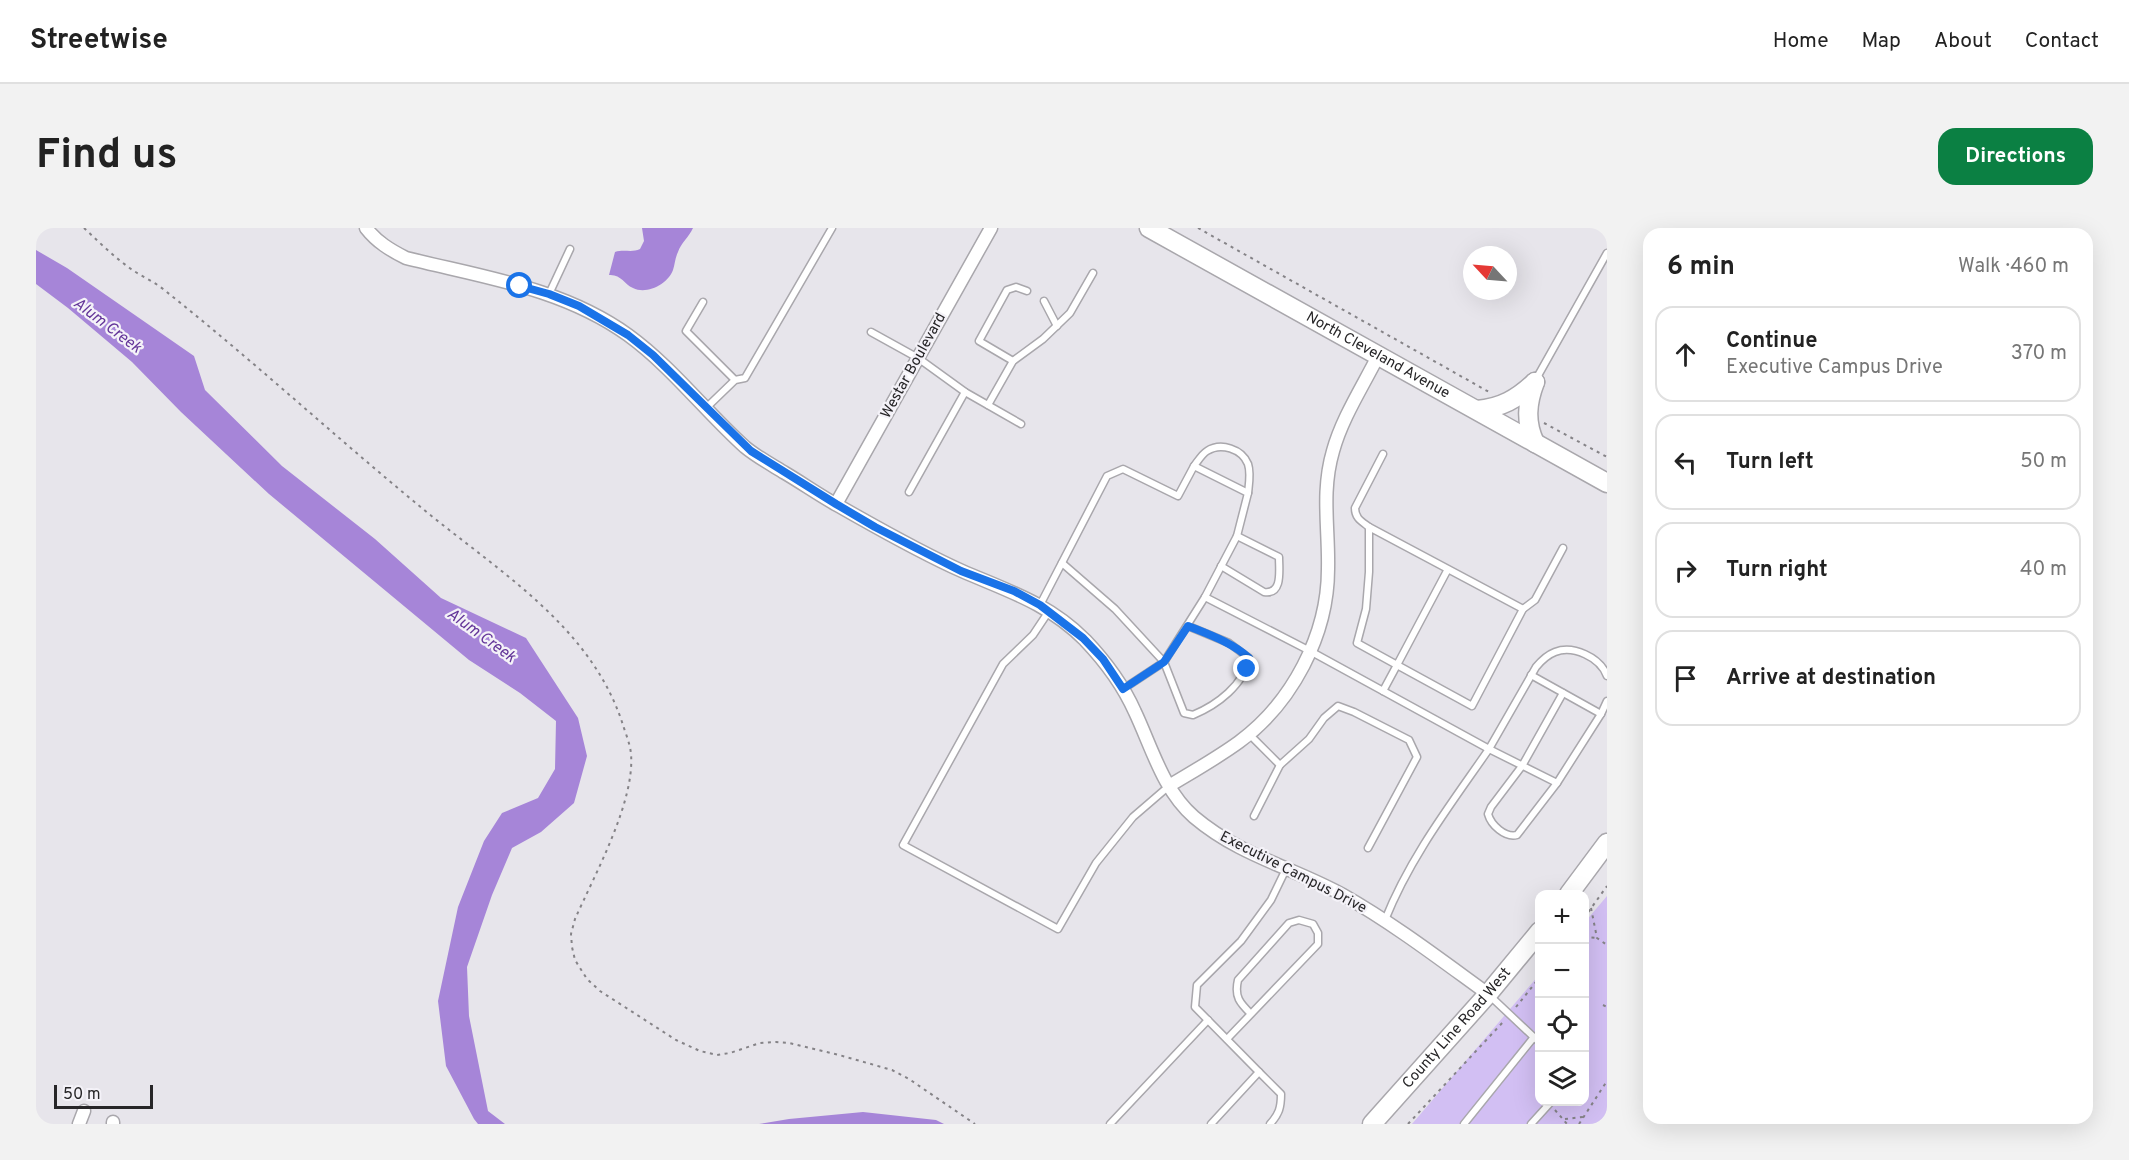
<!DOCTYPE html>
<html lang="en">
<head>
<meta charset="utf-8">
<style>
  :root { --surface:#fff; --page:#f2f2f2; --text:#222; --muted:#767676; --line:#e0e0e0; --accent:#0b8043 }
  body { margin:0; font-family:Overpass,sans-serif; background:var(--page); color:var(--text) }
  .controls { position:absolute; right:18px; bottom:18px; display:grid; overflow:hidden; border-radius:12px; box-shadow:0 6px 24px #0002 }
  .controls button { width:54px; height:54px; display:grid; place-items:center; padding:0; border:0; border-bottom:2px solid var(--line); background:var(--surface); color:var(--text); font:30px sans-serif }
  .compass { position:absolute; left:1427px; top:18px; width:54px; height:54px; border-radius:50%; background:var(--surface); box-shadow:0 6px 24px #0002; rotate:296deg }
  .scale { position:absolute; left:18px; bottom:15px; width:99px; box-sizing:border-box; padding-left:6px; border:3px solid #272628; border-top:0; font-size:16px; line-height:21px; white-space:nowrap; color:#272628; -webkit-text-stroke:4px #f4f2f8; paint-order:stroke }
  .stop { position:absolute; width:18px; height:18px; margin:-14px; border:4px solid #1a73e8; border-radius:50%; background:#fff }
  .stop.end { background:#1a73e8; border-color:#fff; box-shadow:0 2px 6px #0008 }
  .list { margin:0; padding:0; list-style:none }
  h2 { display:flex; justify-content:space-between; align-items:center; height:78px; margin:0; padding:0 24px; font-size:26px }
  h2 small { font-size:20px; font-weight:400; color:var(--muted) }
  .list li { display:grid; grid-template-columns:39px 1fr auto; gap:18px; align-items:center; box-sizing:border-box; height:96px; margin:0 12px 12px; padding:0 12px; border:2px solid var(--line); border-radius:18px }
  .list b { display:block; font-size:22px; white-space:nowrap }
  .list p { margin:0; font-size:20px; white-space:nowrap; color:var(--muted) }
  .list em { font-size:20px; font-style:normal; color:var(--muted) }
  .icon { flex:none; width:33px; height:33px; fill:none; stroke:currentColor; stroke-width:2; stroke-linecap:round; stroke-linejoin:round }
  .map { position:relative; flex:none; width:1571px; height:896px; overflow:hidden; border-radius:18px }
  header { display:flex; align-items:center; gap:36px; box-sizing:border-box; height:84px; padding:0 30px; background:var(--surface); border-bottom:2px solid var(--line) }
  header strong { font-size:28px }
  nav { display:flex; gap:33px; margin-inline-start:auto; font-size:21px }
  .intro { display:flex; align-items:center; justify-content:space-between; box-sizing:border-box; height:144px; padding:0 36px }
  h1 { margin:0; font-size:42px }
  .button { padding:15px 27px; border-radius:18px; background:var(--accent); color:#fff; font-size:21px; font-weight:700 }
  main { display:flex; gap:36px; padding:0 36px }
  aside { flex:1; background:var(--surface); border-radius:18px; box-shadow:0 6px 24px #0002 }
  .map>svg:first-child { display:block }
  .green { fill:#d2bff3 }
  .water { fill:#a685d8 }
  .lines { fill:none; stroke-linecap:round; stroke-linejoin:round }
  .service-casing { stroke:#a9a7ac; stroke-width:9 }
  .minor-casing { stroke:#a9a7ac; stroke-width:15 }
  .secondary-casing { stroke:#a9a7ac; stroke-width:21 }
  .path { stroke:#858387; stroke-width:2; stroke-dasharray:3 4.5; stroke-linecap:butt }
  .service { stroke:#fff; stroke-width:6 }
  .minor { stroke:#fff; stroke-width:12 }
  .secondary { stroke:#fff; stroke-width:18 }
  .route { stroke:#1a73e8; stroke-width:8 }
  .labels { text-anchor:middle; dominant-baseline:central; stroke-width:4.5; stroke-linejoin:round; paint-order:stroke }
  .street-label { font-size:15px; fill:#272628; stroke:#f4f2f8 }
  .water-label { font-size:16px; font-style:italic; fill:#643699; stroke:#f4f2f8 }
</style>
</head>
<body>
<header>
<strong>Streetwise</strong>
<nav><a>Home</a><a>Map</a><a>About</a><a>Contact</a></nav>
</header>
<div class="intro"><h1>Find us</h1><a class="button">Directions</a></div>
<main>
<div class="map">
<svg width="1571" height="896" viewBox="0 0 1571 896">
  <rect width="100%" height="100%" fill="#e7e5eb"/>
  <path class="green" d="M1571,668v228h-195l127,-149 1,127h44l1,-180z"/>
  <g class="water">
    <path d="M606,0h51c-4,9 -12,15 -15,24 -3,6 -3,12 -5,18 -5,14 -26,25 -40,18 -9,-4 -12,-14 -24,-13l6,-23c9,-3 17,1 25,-3l4,-8z"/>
    <path d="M0,22l31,18 127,88 11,34 77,76 93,73 66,59 85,40 52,80 9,38 -13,47 -33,29 -29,16 -20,47 -25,72 2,49 19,95 17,13h-27l-4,-5 -28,-53 -8,-65 20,-94 26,-66 18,-28 36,-15 17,-29 1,-48 -36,-28 -51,-33 -200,-166 -88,-82 -49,-50 -64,-54 -32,-24z"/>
    <path d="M827,884l73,8 8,4h-185l30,-5z"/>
  </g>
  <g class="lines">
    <g class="service-casing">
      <g id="service">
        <path d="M513,66l21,-45"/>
        <path d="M1008,73l13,25"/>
        <path d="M667,74l-17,29 49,49"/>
        <path d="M835,104l47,26 47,34 56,32"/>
        <path d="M977,133l-34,-20 28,-51 9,-3 11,4"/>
        <path d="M1499,153l72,-128"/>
        <path d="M952,177l25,-44 30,-22 27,-26 23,-40"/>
        <path d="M670,180l29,-28 10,-2 87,-150"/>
        <path d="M1158,238c4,-5 8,-12 13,-15 14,-9 35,-2 41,13 3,9 1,20 0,29"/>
        <path d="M873,264l56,-100"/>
        <path d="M1333,299c-8,-6 -14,-9 -14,-19l28,-54"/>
        <path d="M1026,335l53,46 49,53 20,51 9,2c24,-10 51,-30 56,-57l-20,-15 -41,-17"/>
        <path d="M1185,338l43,26c19,3 15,-22 15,-35l-42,-21"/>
        <path d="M1004,377l67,-129 16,-7 55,27 16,-30 54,27 -11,43 -32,61 105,54 179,98c-38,55 -79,108 -104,171"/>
        <path d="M1487,381l12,-9 28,-52"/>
        <path d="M1013,383l-16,24 -30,29 -100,181 155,84 38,-66 37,-46 36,-31"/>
        <path d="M1495,447l70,39"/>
        <path d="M1571,448c-7,-19 -34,-31 -52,-24 -8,3 -14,9 -19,15l-47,82 68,34 44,-69 6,-13"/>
        <path d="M1087,461l41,-27 41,-65"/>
        <path d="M1347,463l14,-26 75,41 51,-97 -154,-82v45l-3,37 -9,34 40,22 51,-96"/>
        <path d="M1213,506l31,31 29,-26 15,-21 14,-12 16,6 55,28 8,17 -49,91"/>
        <path d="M1521,555l-40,52c-12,3 -26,-10 -29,-21l3,-7 31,-41 41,-73"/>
        <path d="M1218,588l26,-51"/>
        <path d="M1453,767l51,48"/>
        <path d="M1191,811l91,-95v-11l-5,-9 -14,-4 -10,3 -51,57c-4,17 2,23 13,34"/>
        <path d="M1223,844l22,22c0,14 -2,20 -11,30"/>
        <path d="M1074,896l98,-104"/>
        <path d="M1175,896l48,-52 -64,-65 2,-22 44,-44 30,-41 15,-31"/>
        <path d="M1428,896l70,-87"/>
        <path d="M1495,896l20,-22"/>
      </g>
    </g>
    <g class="minor-casing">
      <g id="minor">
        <path d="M330,0c11,14 24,22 40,30 76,19 157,30 222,77 44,32 77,76 117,112 12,10 27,18 40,26 17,10 34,22 52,32 41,23 82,47 125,66 46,20 86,32 123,69 20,21 38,45 50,72 17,36 28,78 59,105 46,39 98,50 149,78 51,29 98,65 145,99"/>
        <path d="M800,276l155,-276"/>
        <path d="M1133,558c23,-14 48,-28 70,-44 53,-39 89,-107 89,-173 1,-41 -7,-77 5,-118 9,-33 30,-65 45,-95"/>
        <path d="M43,896l5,-13"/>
        <path d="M77,896v-2"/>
      </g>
    </g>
    <g class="secondary-casing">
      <g id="secondary">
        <path id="s1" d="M1113,0l458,255"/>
        <path d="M1441,182c24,-2 40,-11 58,-28"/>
        <path d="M1499,215c-10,-21 -8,-40 0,-61"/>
        <path d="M1533,666l38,-51"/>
        <path id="s2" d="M1336,896l116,-130 52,-63"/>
      </g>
    </g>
    <g class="path">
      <path d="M48,0c15,14 30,29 47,41 10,7 22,12 32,20 87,69 168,144 254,215 76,64 172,119 205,218 3,10 8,21 9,32 4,48 -36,120 -56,165l-4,15 1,13 3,13 12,19 13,12 76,49 24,11 17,4 13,-2 30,-10 16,-1 13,1 50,12 53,15 17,9 66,45"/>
      <path d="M1162,0l291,164"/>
      <path d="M1508,195l63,34"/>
      <path d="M1555,680l6,30 10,7"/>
      <path d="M1548,690l23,-32"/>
      <path d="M1548,709l13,1"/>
      <path d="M1567,777l4,2"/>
      <path d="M1480,779l24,-30"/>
      <path d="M1519,882l12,14"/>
      <path d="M1529,891l18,-2"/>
      <path d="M1372,896l96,-103"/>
      <path d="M1543,896l28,-43"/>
    </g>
    <use href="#service" class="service"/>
    <use href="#minor" class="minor"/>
    <use href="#secondary" class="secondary"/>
  </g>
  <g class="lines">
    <path class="route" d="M484,58l29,8 30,12 49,29 25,20 98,96 85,53 39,23 86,44 53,20 26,14 43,33 20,21 20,30 41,-27 24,-36c22,9 43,16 61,32l-2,11"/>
  </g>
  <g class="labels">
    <g class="street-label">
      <text stroke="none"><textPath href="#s1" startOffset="262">North Cleveland Avenue</textPath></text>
      <text transform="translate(878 138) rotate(-61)">Westar Boulevard</text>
      <text transform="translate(1257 645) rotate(27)">Executive Campus Drive</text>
      <text stroke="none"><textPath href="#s2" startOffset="128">County Line Road West</textPath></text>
    </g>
    <g class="water-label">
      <text transform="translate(71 98) rotate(37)">Alum Creek</text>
      <text transform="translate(445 408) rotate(36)">Alum Creek</text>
    </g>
  </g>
</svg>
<div class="controls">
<button>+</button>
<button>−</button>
<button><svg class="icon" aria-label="locate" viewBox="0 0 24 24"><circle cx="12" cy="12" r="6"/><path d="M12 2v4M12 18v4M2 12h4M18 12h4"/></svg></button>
<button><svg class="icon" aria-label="layers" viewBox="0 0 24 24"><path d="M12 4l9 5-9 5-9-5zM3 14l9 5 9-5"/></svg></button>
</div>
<svg class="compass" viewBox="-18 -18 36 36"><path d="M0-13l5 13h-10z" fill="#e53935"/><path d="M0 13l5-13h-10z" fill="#767676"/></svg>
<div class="scale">50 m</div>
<div class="stop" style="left:484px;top:58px"></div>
<div class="stop end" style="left:1211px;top:441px"></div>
</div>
<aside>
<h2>6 min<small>Walk · 460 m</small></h2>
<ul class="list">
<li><svg class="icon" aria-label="ahead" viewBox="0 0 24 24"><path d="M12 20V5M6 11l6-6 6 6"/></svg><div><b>Continue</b><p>Executive Campus Drive</p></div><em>370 m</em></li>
<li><svg class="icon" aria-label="left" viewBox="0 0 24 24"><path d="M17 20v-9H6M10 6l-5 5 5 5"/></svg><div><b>Turn left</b></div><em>50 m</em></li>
<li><svg class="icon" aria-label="right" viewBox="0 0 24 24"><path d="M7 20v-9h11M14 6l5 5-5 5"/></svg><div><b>Turn right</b></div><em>40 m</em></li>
<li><svg class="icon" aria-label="arrive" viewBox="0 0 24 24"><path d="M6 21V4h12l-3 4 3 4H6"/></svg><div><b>Arrive at destination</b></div></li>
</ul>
</aside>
</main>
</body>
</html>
